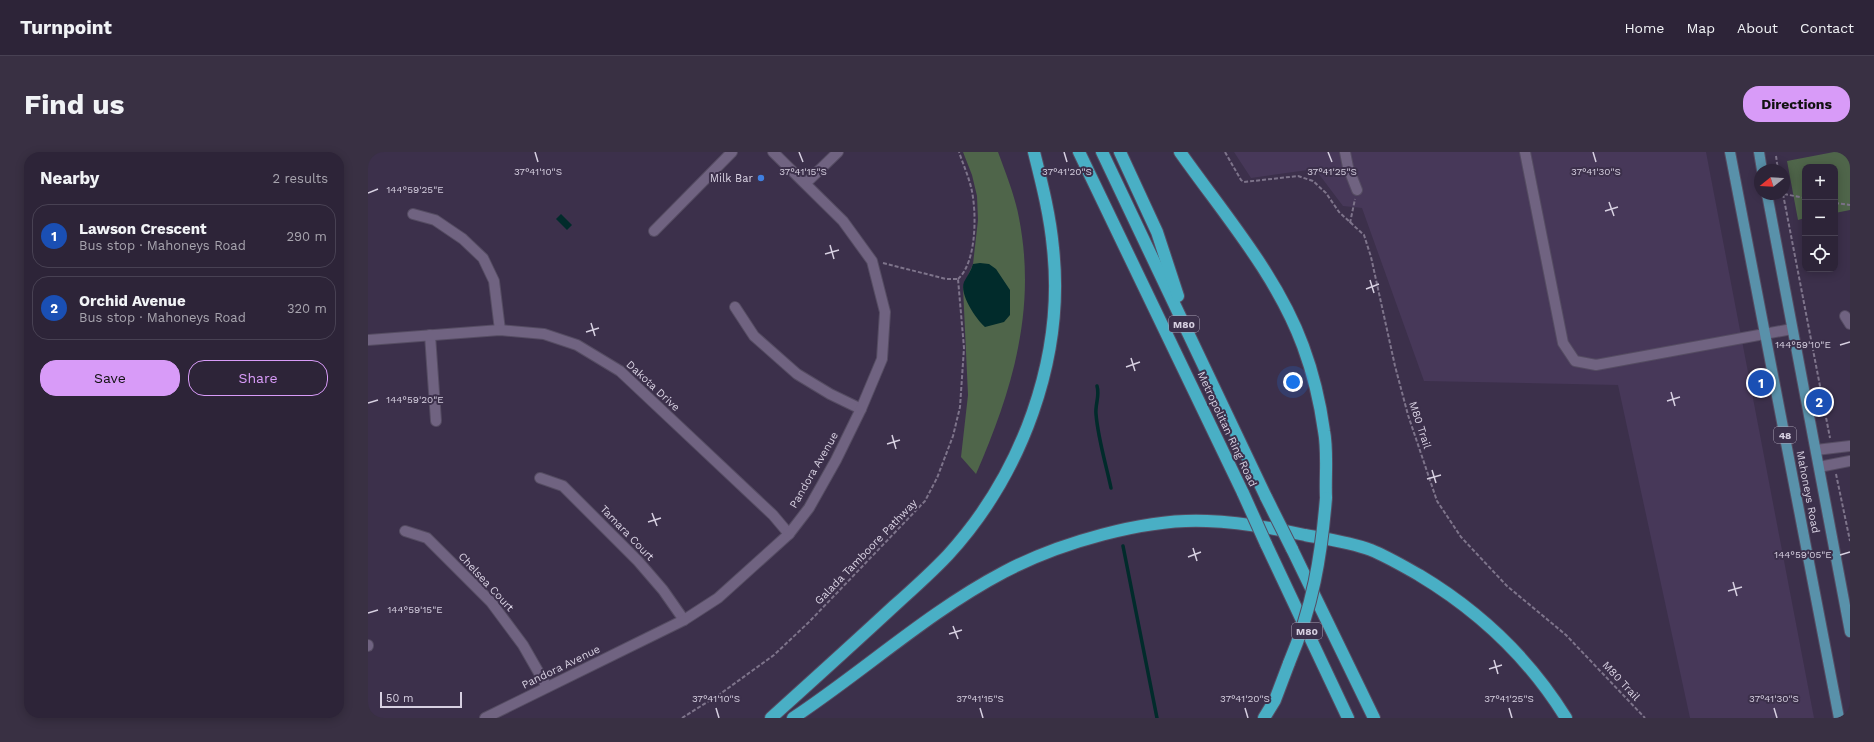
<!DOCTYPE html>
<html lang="en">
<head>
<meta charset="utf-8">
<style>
  :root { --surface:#2d2438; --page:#393043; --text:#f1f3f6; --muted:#a7a4ae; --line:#484153; --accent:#d89bf8 }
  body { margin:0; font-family:"Work Sans",sans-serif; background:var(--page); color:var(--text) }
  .controls { position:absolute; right:12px; top:12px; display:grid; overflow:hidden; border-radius:8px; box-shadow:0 2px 10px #0003 }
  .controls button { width:36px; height:36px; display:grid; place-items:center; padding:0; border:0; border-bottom:1px solid var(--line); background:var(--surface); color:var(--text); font:20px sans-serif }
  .compass { position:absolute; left:1386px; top:12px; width:36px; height:36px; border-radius:50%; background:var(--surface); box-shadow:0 2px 10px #0003; rotate:252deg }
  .scale { position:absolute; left:12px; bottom:10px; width:82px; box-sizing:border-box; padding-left:4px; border:2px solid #d7d0e1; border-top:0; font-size:11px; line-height:14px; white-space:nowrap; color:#d7d0e1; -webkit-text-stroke:3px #3c304b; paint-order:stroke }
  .you { position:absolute; left:925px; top:230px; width:14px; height:14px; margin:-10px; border:3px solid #fff; border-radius:50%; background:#1a73e8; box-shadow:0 0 0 6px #1a73e833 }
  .badge { display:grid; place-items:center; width:26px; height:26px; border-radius:50%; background:var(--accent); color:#fff; font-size:13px; font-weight:700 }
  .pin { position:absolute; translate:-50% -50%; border:2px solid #fff; box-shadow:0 1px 4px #0006 }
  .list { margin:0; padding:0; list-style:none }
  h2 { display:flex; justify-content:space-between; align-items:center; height:52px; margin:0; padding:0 16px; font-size:17px }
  h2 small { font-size:13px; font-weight:400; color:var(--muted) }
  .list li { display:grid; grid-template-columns:26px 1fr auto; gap:12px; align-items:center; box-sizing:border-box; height:64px; margin:0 8px 8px; padding:0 8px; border:1px solid var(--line); border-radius:16px }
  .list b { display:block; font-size:15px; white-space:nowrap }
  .list p { margin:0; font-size:13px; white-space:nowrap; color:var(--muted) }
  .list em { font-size:13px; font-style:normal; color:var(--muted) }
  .actions { display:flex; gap:8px; padding:12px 16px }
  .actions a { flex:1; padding:9px 0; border:1px solid var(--accent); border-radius:16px; text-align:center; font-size:14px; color:var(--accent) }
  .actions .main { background:var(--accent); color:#111 }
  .icon { flex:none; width:22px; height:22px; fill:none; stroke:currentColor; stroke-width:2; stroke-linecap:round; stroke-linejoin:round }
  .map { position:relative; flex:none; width:1482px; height:566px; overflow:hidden; border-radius:16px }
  header { display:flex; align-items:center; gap:24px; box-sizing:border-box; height:56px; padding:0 20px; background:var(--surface); border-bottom:1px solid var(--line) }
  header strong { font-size:19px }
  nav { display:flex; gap:22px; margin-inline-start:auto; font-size:14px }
  .intro { display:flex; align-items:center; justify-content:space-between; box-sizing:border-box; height:96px; padding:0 24px }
  h1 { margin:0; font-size:28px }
  .button { padding:10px 18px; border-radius:16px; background:var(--accent); color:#111; font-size:14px; font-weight:700 }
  main { display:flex; gap:24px; padding:0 24px }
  aside { flex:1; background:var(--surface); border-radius:16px; box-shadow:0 2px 10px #0003 }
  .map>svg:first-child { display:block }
  .built { fill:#473859 }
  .green { fill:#4f654a }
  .water { fill:#012b2b }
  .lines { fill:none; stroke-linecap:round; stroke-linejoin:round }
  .stream { stroke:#012b2b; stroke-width:3.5 }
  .minor-casing { stroke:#554c62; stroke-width:12 }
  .primary-casing { stroke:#554c62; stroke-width:12 }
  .motorway-casing { stroke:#554c62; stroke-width:14 }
  .path { stroke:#7e748b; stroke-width:2; stroke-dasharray:4 2; stroke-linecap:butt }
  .minor { stroke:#706381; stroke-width:10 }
  .primary { stroke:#5991aa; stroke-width:10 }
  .motorway { stroke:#49afc5; stroke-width:12 }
  .motorway-bridge-casing { stroke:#554c62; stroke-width:14; stroke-linecap:butt }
  .motorway-bridge { stroke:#49afc5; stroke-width:12 }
  .ticks { fill:none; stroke:#d7d0e1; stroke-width:1.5 }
  .shop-dot { fill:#3f7fe0; stroke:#3c304b; stroke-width:1.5 }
  .labels { text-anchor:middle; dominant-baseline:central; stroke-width:4; stroke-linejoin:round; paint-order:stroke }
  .shield { fill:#3c304b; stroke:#a8a0b4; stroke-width:1 }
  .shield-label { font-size:10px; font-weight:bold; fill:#d7d0e1 }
  .poi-label { font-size:11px; fill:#d7d0e1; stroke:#3c304b; text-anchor:end }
  .street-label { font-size:11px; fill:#d7d0e1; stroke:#3c304b }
  .ticks-label { font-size:10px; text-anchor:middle; fill:#d7d0e1; stroke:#3c304b; stroke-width:4; stroke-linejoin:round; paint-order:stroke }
</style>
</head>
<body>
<header>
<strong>Turnpoint</strong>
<nav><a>Home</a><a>Map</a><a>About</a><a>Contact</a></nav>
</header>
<div class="intro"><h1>Find us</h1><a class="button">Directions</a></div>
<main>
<aside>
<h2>Nearby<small>2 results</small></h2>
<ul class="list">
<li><span class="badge" style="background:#1a4fb4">1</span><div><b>Lawson Crescent</b><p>Bus stop · Mahoneys Road</p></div><em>290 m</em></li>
<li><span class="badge" style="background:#1a4fb4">2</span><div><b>Orchid Avenue</b><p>Bus stop · Mahoneys Road</p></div><em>320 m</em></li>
</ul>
<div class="actions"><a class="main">Save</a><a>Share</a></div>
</aside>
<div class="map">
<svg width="1482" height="566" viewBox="0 0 1482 566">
  <rect width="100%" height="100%" fill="#3c304b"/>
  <path class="built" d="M866,0h472l108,566h-124l-72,-333 -194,-4 -62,-173 -19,-2 -28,-37 -64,9z"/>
  <g class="green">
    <path d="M595,0h35c8,22 17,44 21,66 18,92 -7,173 -43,256l-15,-17 7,-62 -5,-108 10,-23 5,-44 -1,-24 -5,-21z"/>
    <path d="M1466,0h16v58l-15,3v-46h-30v51l-7,2 -11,-59z"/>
  </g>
  <g class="water">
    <path d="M193,62l11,11 -5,5 -11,-11z"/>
    <path d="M612,111l9,1 7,5 14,21v25l-6,7 -19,5c-9,-8 -26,-33 -21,-45 3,-6 7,-11 9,-18z"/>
  </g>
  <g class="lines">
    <g class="stream">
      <path d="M729,234c3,10 -2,18 -1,28 2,25 10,50 15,74"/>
      <path d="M755,394l34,172"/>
    </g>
    <g class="minor-casing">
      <g id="minor">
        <path d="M977,0l3,15 9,23"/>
        <path d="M1157,0l38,191 12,18 21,4 196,-36"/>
        <path d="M438,31l32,-31"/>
        <path d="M45,62l22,6 28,19 20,19 11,23 6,49"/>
        <path d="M286,79l78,-79"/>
        <path d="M367,155l19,29 43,38 33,20 31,15"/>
        <path d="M1477,164l5,8"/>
        <path d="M62,183l6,86"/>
        <path d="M0,188l132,-10 44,4 33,11 43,26 153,144 16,19"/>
        <path d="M1448,298l34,-4"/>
        <path d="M1451,315l31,-6"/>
        <path d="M172,326l23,8 75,75 25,29 21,30"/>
        <path d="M37,379l22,7 64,64 32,43 24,42"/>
        <path d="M0,494v-1"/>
        <path d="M117,566l199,-98 34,-22 71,-64 20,-26 27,-48 25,-51 21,-50 3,-47 -13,-51 -29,-40 -70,-69"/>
      </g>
    </g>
    <g class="primary-casing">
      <g id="primary">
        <path d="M1362,0l109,566"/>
        <path d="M1391,0l3,18"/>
        <path d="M1399,42l83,438"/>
      </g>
    </g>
    <g class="motorway-casing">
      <g id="motorway">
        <path d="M711,0l164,341"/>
        <path d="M734,0l164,345"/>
        <path d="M752,0l37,80 21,64"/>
        <path d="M812,0c43,61 97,123 123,194 10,27 17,56 21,85 4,21 1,45 2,67"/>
        <path d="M898,392l82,174"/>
        <path d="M924,397l82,169"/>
        <path d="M403,566c41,-37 82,-74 123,-112 18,-16 37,-33 54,-51 74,-81 117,-197 105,-307 -3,-33 -11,-64 -19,-96"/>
        <path d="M425,566c71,-47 135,-106 211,-146 55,-29 141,-54 203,-51 33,1 66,7 98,14 22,4 45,7 66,15 17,7 32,16 48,25 60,36 110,83 147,143"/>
        <path d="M896,566l11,-18 14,-37"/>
      </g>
    </g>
    <g class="path">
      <path d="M857,0l16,28 3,2 54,-6 15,5 13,12 13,19 25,23 7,22 24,109 13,49 29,86 24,36 46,49 59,49 79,83"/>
      <path d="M1408,4l2,14"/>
      <path d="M1415,42l47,244"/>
      <path d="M1416,42l21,4"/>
      <path d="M1467,51l15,2"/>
      <path d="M982,71l5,-24"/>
      <path d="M515,111l63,16h12"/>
      <path d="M590,127c19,-17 19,-68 13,-92 -3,-12 -8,-23 -12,-35"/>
      <path d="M1468,322l14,67"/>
      <path d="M314,566l38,-24 54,-39 35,-33 116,-121 12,-23 16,-42 7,-29 4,-59 -6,-69"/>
    </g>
    <use href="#minor" class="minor"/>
    <use href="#primary" class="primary"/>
    <use href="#motorway" class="motorway"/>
    <g class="motorway-bridge-casing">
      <g id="motorway-bridge">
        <path d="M875,341l23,51"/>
        <path d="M898,345l26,52"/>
        <path d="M921,511c24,-57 32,-105 37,-165"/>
      </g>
    </g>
    <use href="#motorway-bridge" class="motorway-bridge"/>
  </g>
  <path class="ticks" d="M167,0l3,10M431,0l4,10M696,0l3,10M960,0l4,10M1225,0l3,10M0,41l10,-4M1241,50l5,14M1237,59l13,-4M462,93l4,14M457,102l14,-4M1002,128l4,13M998,137l13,-5M223,171l4,13M218,180l13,-4M1472,193l10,-3M763,206l4,13M758,215l14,-5M1303,240l4,14M1299,249l13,-4M0,251l10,-3M524,283l4,14M519,292l13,-4M1064,318l4,13M1059,327l14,-4M284,361l5,13M280,370l13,-4M825,396l4,13M1472,403l10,-3M820,405l13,-5M1365,430l4,14M1360,439l14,-4M0,461l10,-3M585,474l5,13M581,482l13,-4M1126,508l4,14M1121,517l13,-4M348,556l3,10M612,556l3,10M877,556l3,10M1141,556l3,10M1406,556l3,10"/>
  <circle class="shop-dot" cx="393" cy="26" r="4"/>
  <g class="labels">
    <g class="shield">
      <rect x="801" y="164" width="30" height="16" rx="3"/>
      <rect x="1406" y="275" width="22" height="16" rx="3"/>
      <rect x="924" y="471" width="30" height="16" rx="3"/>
    </g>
    <g class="shield-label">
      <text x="816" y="172">M80</text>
      <text x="1417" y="283">48</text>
      <text x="939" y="479">M80</text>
    </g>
    <g class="poi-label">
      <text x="385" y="26">Milk Bar</text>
    </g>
    <g class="street-label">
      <text transform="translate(285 234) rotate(43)">Dakota Drive</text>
      <text transform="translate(1052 273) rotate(72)">M80 Trail</text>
      <text transform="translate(859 277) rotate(65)">Metropolitan Ring Road</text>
      <text transform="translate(446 318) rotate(-60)">Pandora Avenue</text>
      <text transform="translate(1440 340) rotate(79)">Mahoneys Road</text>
      <text transform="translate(259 381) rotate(46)">Tamara Court</text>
      <text transform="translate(498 400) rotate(-46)">Galada Tamboore Pathway</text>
      <text transform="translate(118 430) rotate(47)">Chelsea Court</text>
      <text transform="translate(193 515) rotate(-26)">Pandora Avenue</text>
      <text transform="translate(1253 529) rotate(47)">M80 Trail</text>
    </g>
  </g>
  <g class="ticks-label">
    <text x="170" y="23">37°41'10"S</text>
    <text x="435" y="23">37°41'15"S</text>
    <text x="699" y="23">37°41'20"S</text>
    <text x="964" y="23">37°41'25"S</text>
    <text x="1228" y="23">37°41'30"S</text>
    <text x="47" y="41">144°59'25"E</text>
    <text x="1435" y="196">144°59'10"E</text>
    <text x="47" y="251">144°59'20"E</text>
    <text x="1435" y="406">144°59'05"E</text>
    <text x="47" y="461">144°59'15"E</text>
    <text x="348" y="550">37°41'10"S</text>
    <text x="612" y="550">37°41'15"S</text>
    <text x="877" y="550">37°41'20"S</text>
    <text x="1141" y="550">37°41'25"S</text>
    <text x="1406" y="550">37°41'30"S</text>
  </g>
</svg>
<div class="controls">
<button>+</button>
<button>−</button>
<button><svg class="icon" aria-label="locate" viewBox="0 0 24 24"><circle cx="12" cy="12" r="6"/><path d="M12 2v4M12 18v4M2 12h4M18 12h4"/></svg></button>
</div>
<svg class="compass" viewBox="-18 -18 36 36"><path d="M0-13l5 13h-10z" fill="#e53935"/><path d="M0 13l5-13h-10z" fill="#a7a4ae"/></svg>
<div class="scale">50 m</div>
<div class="you"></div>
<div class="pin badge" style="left:1393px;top:231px;background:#1a4fb4">1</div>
<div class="pin badge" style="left:1451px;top:250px;background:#1a4fb4">2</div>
</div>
</main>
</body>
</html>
